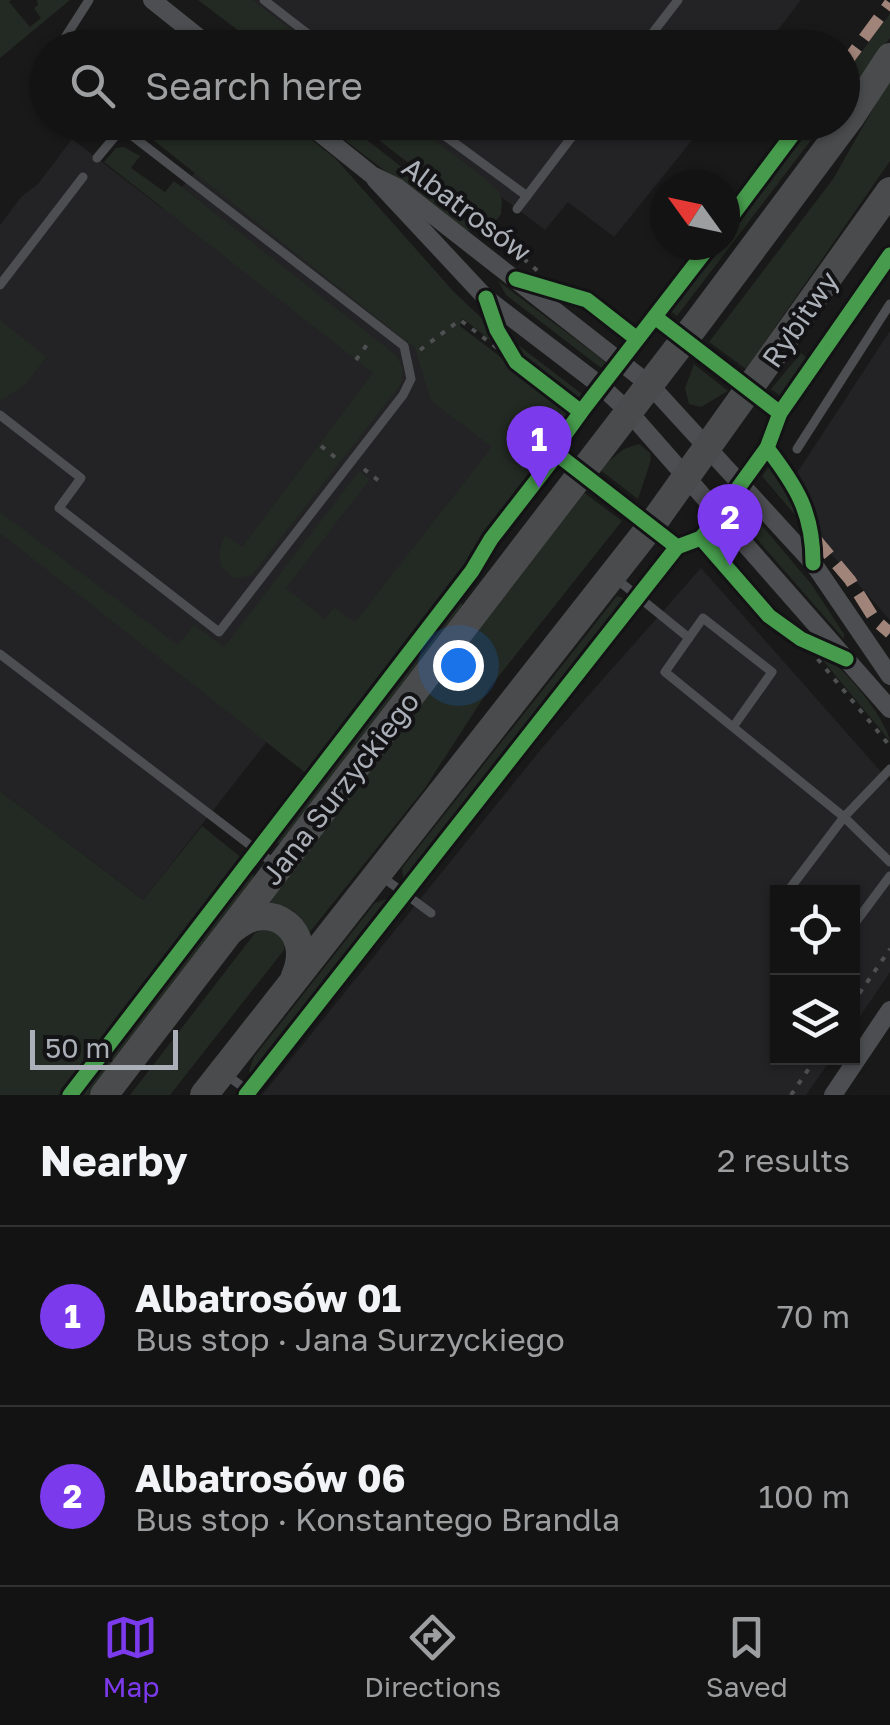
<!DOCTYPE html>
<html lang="en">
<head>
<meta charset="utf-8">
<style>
  :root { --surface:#131313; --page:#202021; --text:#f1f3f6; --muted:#9d9ea0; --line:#323233; --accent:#7c3aed }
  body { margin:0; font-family:"Golos Text",sans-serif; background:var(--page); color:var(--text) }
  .controls { position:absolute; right:30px; bottom:30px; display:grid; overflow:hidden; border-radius:0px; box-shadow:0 2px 8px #0004 }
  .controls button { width:90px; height:90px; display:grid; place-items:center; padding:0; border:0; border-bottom:2px solid var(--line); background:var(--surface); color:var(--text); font:50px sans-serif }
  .compass { position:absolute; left:650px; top:170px; width:90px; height:90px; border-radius:50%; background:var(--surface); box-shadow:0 2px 8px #0004; rotate:303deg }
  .scale { position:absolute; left:30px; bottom:25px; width:148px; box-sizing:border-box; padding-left:10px; border:5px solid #abb0b8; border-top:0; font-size:28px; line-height:35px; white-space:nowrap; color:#abb0b8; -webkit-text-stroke:8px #131315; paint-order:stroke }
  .you { position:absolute; left:458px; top:665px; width:35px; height:35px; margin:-25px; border:8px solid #fff; border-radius:50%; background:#1a73e8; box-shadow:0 0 0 15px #1a73e833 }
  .badge { display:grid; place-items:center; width:65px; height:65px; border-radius:50%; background:var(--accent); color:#fff; font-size:32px; font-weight:700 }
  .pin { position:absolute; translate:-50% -82px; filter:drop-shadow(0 2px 5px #0008) }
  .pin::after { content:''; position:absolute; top:52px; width:35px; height:30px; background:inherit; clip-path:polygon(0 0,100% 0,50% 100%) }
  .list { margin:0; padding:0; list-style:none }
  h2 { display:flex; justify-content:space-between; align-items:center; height:130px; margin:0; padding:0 40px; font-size:42px }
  h2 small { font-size:32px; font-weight:400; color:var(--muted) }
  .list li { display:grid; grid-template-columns:65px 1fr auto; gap:30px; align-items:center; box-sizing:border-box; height:180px; padding:0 40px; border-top:2px solid var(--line) }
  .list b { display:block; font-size:38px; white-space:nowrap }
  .list p { margin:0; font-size:32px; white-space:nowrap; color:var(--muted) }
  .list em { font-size:32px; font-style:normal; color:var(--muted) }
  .icon { flex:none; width:55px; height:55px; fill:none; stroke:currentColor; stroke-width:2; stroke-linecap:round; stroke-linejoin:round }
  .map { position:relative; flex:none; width:890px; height:1095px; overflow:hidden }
  .search { position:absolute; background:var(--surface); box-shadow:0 2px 8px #0004; left:30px; right:30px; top:30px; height:110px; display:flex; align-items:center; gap:25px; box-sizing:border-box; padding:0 35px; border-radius:55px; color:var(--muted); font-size:38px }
  .sheet { height:490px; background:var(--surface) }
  nav { display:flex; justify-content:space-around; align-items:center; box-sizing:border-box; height:140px; border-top:2px solid var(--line); background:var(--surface); font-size:28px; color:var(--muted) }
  nav a { display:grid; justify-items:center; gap:5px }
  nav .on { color:var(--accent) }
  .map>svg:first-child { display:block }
  .built { fill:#232325 }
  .green { fill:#232923 }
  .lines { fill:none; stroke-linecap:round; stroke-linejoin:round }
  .path { stroke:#4f5052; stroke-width:4; stroke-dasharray:5 8; stroke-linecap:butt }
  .lane { stroke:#4d4e51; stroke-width:9 }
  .street { stroke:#4d4e51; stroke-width:18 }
  .primary { stroke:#4a4b4d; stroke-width:28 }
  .quiet { stroke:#a18479; stroke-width:12; stroke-dasharray:25 12; stroke-linecap:butt }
  .cycleway-casing { stroke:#131315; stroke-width:21 }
  .cycleway { stroke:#469c4c; stroke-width:15 }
  .labels { text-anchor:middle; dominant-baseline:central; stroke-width:8; stroke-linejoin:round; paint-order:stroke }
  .street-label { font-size:28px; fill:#abb0b8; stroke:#131315 }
</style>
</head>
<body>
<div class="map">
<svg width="890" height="1095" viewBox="0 0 890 1095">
  <rect width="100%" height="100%" fill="#191919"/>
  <g class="built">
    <path d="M241,0h560l-37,48 -460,-1z"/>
    <path d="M403,123h303l-92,114 -46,-35 -23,28z"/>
    <path d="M72,139l91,70 39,-45 257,200 38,83 -354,453 -143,-109v-566l22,-29 16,-12z"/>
    <path d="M890,331v289l-111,-125 12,-13z"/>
    <path d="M701,568l189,214v190l-37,55 -1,-135h-74v166h54l-26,37h-544l280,-347z"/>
  </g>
  <g class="green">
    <path d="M0,0h11l-2,2 21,25 11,-9 -7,-10 4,-3 -1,-5h33l-70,58z"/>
    <path d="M198,0h54l62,47h-54z"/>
    <path d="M890,14v24l-47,61 -1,-21z"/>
    <path d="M890,79v82l-144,208 -37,-27 124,-163z"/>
    <path d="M809,122l15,1 -147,193 -9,-7 49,-64h8v-11z"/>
    <path d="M143,123h147l46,36 118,133 35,33 19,29 -46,-36 -2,8 102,78 5,9 -3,11 -26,34 4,4 -53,68 -11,22 -171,222 -307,-241v-21l178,133 16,-20 30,22 135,-176 11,8 -84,109 39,31 9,-12 21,15 137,-175 -61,-46 -16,-53 -268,-213z"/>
    <path d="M323,123h22l139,108 -23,-1z"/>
    <path d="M357,123h55l71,54 16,14 3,9 -1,14 -10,13z"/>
    <path d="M124,147l16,9 -9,12 34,24 9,-11 223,175 6,13 -2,15 -149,191 -18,4 -14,-14v-17l5,-13 17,12 131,-174 -269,-211 12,-14z"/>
    <path d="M498,281l108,81 -5,6 -95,-73z"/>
    <path d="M0,320l46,37 -20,27 -26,17z"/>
    <path d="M500,331l82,63 -6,8 -64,-51z"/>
    <path d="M801,353l8,7 -27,37 -11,-8z"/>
    <path d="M694,364l34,27 -27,16 -12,-3 -4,-16z"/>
    <path d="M639,444l11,9 1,7 -13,39 -39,-30 25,-20z"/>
    <path d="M773,461l22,29 12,39 -45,-53z"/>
    <path d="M582,491l40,30 -131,165 -66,102 -116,145 -15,-22 -26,-9z"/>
    <path d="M743,503l69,82 32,49v5l-109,-125z"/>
    <path d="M617,596l11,4 -224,284 -2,-16z"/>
    <path d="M459,598l6,12 -183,233 -13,1z"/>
    <path d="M811,646c27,14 72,66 79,95z"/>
    <path d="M0,791l143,109 59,-74 41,33 -182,236h-61z"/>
    <path d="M252,866l2,14 -163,215h-14z"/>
    <path d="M395,896l-144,182 -2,-7 5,-14 121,-154z"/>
    <path d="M269,926l16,16 -1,8 -114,145h-40l125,-162z"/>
  </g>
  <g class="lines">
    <g class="path">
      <path d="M514,250l27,24"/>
      <path d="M420,350l40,-30 56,42"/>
      <path d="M356,360l15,-21"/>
      <path d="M321,446l15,12"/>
      <path d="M364,469l15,12"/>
      <path d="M801,639l89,107"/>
      <path d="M852,1004l38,-55"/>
      <path d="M791,1095l25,-37"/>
    </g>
    <g class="lane">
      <path d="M264,0l62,48"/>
      <path d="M78,48l-12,-12 23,-36"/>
      <path d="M183,48l11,-15"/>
      <path d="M641,48l37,-48"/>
      <path d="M426,122l101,74"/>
      <path d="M97,158l25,-30"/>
      <path d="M517,209l66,-87"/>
      <path d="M0,285l83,-108"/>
      <path d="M0,415l81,63 -22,30 160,124 184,-237 8,-16 -7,-33 -282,-218 4,-6"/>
      <path d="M797,449l93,-145"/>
      <path d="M614,577l75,61"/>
      <path d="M0,654l276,211"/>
      <path d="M733,727l39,-55 -69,-54 -38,54 179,145 46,-48"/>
      <path d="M381,876l50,37"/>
      <path d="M798,892l-7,-5 53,-70 46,45"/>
      <path d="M852,927l38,-51"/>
      <path d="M225,1074l29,21"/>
    </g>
    <g class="street">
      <path d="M152,0l60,48"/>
      <path d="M306,122l66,53 25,12 253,198 163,178 77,113"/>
      <path d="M375,179l111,119 115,88 28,26 261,297"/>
      <path d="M833,1095l57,-85"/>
    </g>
    <g class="primary">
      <path d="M233,929c38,-33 82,3 62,47"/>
      <path d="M104,1095l593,-772 153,-205 40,-61"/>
      <path d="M204,1095l447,-569 239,-335"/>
    </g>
    <g class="quiet">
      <path d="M842,68l48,-65"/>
      <path d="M813,536l37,44 25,40 15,13"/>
    </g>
    <g class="cycleway-casing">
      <g id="cycleway">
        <path d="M725,225l77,-103"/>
        <path d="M516,279l71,21 50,39"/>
        <path d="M486,298l11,32 19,32 65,50"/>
        <path d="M655,317l125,96"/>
        <path d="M767,448c30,39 46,65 46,115"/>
        <path d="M557,454l120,93"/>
        <path d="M701,538l68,78 32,23 45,20"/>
        <path d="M70,1095l402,-524 19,-32 66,-85 6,-17 18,-25 129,-167"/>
        <path d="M246,1095l431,-548 24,-9 6,-7 60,-83 13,-35 110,-158"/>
      </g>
    </g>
    <use href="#cycleway" class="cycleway"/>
  </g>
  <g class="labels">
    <g class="street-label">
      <text transform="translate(467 209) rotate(37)">Albatrosów</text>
      <text transform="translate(800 319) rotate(-55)">Rybitwy</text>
      <text transform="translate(340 788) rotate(-52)">Jana Surzyckiego</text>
    </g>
  </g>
</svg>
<div class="controls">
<button><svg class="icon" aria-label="locate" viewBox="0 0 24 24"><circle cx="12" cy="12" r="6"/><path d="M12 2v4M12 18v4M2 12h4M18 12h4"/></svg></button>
<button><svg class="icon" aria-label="layers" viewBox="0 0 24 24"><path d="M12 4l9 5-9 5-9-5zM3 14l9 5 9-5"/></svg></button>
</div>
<svg class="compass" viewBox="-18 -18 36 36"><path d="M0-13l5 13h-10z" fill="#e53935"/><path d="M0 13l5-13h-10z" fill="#9d9ea0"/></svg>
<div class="scale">50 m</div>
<div class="you"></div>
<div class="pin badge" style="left:539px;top:488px">1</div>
<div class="pin badge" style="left:730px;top:566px">2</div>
<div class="search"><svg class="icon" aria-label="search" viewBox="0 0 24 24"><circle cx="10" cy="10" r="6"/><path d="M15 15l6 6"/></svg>Search here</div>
</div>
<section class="sheet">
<h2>Nearby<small>2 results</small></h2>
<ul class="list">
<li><span class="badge">1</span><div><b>Albatrosów 01</b><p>Bus stop · Jana Surzyckiego</p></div><em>70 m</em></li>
<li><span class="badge">2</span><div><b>Albatrosów 06</b><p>Bus stop · Konstantego Brandla</p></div><em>100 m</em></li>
</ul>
</section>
<nav>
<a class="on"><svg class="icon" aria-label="map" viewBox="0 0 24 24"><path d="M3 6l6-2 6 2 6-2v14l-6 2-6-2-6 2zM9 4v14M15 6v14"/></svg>Map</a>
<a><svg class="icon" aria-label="directions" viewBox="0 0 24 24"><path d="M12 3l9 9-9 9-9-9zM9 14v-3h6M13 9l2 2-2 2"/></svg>Directions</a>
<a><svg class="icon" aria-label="saved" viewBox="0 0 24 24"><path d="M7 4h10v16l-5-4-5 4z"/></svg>Saved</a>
</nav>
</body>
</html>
